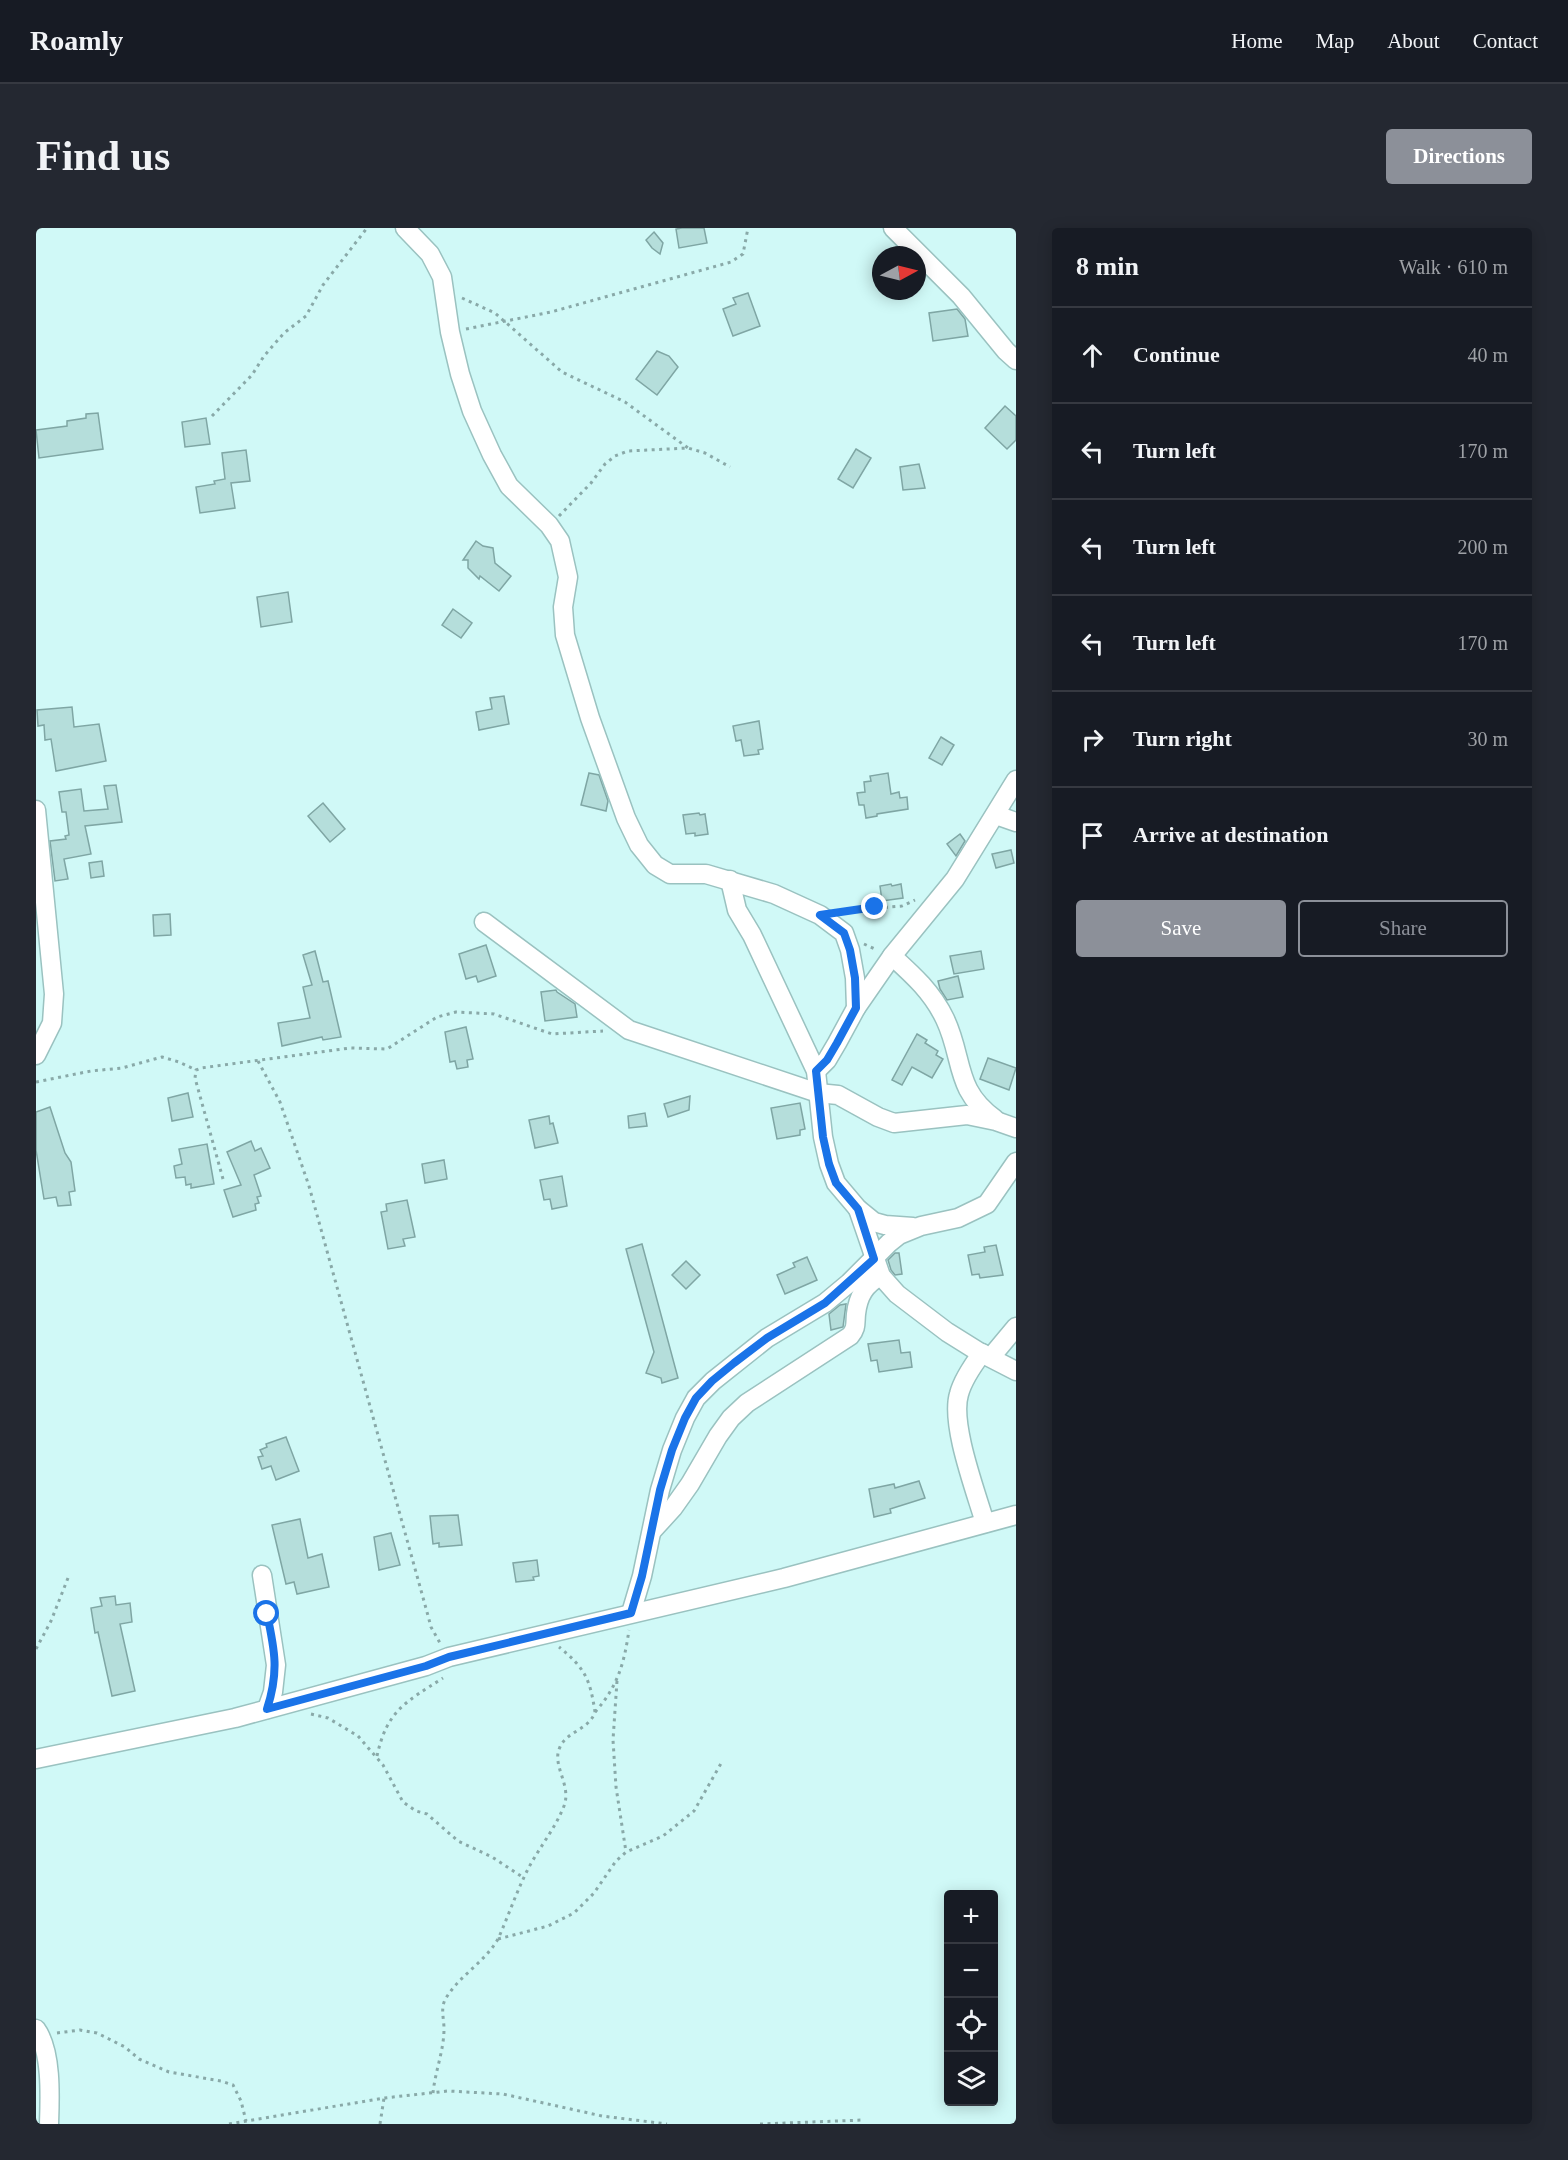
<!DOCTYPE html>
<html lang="en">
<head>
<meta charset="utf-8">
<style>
  :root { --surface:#171b24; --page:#242831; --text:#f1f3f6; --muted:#9ea1a6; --line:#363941; --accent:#8c9099 }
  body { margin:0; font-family:Georgia,serif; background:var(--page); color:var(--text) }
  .controls { position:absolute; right:18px; bottom:18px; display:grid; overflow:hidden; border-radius:6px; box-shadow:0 3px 15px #0003 }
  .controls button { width:54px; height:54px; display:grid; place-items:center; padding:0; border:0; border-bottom:2px solid var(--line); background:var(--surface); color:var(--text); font:30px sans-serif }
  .compass { position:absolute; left:836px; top:18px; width:54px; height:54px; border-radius:50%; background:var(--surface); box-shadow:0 3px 15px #0003; rotate:83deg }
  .stop { position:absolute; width:18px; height:18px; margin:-14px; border:4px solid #1a73e8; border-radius:50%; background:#fff }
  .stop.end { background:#1a73e8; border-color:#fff; box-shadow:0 2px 6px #0008 }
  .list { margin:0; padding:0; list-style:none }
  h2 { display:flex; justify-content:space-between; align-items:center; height:78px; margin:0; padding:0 24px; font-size:26px }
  h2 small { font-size:20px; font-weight:400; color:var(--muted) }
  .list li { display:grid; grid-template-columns:39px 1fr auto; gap:18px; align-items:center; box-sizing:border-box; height:96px; padding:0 24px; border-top:2px solid var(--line) }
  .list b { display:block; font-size:22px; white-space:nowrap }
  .list em { font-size:20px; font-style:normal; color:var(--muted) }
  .actions { display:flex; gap:12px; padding:18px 24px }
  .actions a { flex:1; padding:14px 0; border:2px solid var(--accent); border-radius:6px; text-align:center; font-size:21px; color:var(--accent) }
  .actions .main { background:var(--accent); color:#fff }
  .icon { flex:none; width:33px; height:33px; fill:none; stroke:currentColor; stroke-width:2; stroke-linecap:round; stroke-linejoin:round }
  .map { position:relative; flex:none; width:980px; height:1896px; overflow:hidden; border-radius:6px }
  header { display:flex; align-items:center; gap:36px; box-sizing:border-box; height:84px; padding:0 30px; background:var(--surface); border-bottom:2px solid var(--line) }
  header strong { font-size:28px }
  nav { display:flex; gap:33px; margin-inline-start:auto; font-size:21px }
  .intro { display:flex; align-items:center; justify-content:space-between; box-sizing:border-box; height:144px; padding:0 36px }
  h1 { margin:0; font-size:42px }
  .button { padding:15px 27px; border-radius:6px; background:var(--accent); color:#fff; font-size:21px; font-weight:700 }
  main { display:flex; gap:36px; padding:0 36px }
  aside { flex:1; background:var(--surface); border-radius:6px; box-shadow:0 3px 15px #0003 }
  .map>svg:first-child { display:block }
  .building { fill:#b5dedb; stroke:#7fa6a4; stroke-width:1.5 }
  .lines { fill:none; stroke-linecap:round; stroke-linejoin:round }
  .street-casing { stroke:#9ac2c0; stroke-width:21 }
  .path { stroke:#89a9a8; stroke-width:3; stroke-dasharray:3 4.5; stroke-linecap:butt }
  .street { stroke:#fff; stroke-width:18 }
  .route { stroke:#1a73e8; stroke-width:8 }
</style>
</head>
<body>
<header>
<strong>Roamly</strong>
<nav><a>Home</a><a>Map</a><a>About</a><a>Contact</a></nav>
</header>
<div class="intro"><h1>Find us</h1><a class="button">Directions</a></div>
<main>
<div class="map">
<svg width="980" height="1896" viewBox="0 0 980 1896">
  <rect width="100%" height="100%" fill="#d0f9f7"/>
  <g class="building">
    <path d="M646,0h22l3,15 -28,5 -3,-19z"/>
    <path d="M618,4l9,11 -3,11 -8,-6 -6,-8z"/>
    <path d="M712,65l12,33 -27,10 -10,-27 13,-5 -3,-6z"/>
    <path d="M921,81l8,10 3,17 -35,5 -4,-28z"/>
    <path d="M621,123l12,5 9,11 -21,28 -21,-16z"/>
    <path d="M969,178l11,10v24l-9,9 -22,-21z"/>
    <path d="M62,185l5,36 -64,9 -3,-28 31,-4v-5l19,-3v-4z"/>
    <path d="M170,190l4,26 -25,3 -3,-25z"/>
    <path d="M820,221l15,9 -18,30 -15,-9z"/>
    <path d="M210,222l4,31 -19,2 4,25 -35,5 -4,-26 19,-3 -1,-3 11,-2 -3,-26z"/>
    <path d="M883,236l6,24 -22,2 -3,-23z"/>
    <path d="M440,313l7,5 10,2 2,15 16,13 -12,15 -19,-15 -1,3 -11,-11v-8h-5z"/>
    <path d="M252,364l4,30 -31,5 -4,-30z"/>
    <path d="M417,381l19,14 -11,15 -19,-13z"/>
    <path d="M468,468l5,28 -30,6 -3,-18 16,-3 -2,-11z"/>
    <path d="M36,479l2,20 25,-3 7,37 -50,10 -5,-32 -6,1 -1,-15 -6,1 -1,-16z"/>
    <path d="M723,493l4,28 -5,1 1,4 -15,2 -3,-16 -5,1 -3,-15z"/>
    <path d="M905,509l13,8 -12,20 -13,-7z"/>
    <path d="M553,545l10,2 9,26 -2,10 -25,-6z"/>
    <path d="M852,545l3,21 8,-2 1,6 7,-1 1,12 -31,5v2l-11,2 -2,-13h-5l-2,-12 8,-1 -1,-10 7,-1 -1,-5z"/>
    <path d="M80,557l6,37 -37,4 6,28 -27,5 4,20 -13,2 -5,-40 16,-2 -1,-3 4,-1 -3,-23h-4l-3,-20 22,-3 3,22 24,-2 -4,-23z"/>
    <path d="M287,575l22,26 -15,13 -22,-26z"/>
    <path d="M663,585l1,2 5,-1 3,20 -13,2v-3l-9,1 -3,-19z"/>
    <path d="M924,606l5,7 -9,15 -9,-12z"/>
    <path d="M975,622l3,13 -18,5 -4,-14z"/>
    <path d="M66,633l2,15 -13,2 -2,-15z"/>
    <path d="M855,656l1,2 9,-2 2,14 -21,3 -2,-15z"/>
    <path d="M134,686l1,21 -17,1 -1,-21z"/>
    <path d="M450,717l10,31 -18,6 -2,-6 -10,3 -7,-25z"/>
    <path d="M279,723l8,31 5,-1 13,56 -18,3 -1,-3 -40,9 -4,-23 32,-5 -7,-31 9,-2 -9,-30z"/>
    <path d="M945,723l3,18 -30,5 -4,-18z"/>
    <path d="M922,748l5,21 -16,3 -7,-11 -2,-8z"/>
    <path d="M520,762l1,2 18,12 2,13 -32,4 -4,-29z"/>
    <path d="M430,799l7,32 -6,1 1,7 -11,2 -2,-8 -5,1 -5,-30z"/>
    <path d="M881,806l10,6 -2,3 13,8 -2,4 7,4 -11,19 -20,-11 -10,18 -10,-5z"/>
    <path d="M952,830l28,10 -7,22 -29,-11z"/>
    <path d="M152,865l5,24 -21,4 -4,-23z"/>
    <path d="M654,868l-1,14 -21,7 -4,-13z"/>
    <path d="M764,875l5,26 -5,1v5l-23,4 -6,-31z"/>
    <path d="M14,879l15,46 6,9 4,29 -6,1 2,13 -13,1 -2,-9 -12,2 -8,-49v-38z"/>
    <path d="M609,885l2,13 -18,2 -1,-12z"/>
    <path d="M513,888l1,8 3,-1 5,20 -23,5 -6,-28z"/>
    <path d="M215,913l4,10 6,-3 9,20 -16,7 7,21 -4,1 2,6 -4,1 1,6 -23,7 -9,-27 17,-5 -14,-33z"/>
    <path d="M171,916l7,40 -23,4v-4l-5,1 -1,-8 -9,1 -2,-12 8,-2 -3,-15z"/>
    <path d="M408,932l3,19 -22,4 -3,-19z"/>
    <path d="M526,948l5,30 -15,3 -2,-10 -6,1 -4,-20z"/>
    <path d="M371,972l8,37 -12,2 2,7 -17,3 -7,-37 6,-1 -1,-7z"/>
    <path d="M606,1016l36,134 -16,5 -1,-5 -15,-5 8,-21 -28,-103z"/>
    <path d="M960,1017l7,30 -23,3 -1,-4 -7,1 -4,-20 17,-3 -1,-5z"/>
    <path d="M859,1025h4l3,21 -7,1 -4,-5 -3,-10z"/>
    <path d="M771,1029l10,23 -32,14 -8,-19 18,-8 -2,-4z"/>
    <path d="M650,1033l14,14 -14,14 -14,-14z"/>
    <path d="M810,1076l-3,23 -12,3 -2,-16 11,-9z"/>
    <path d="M863,1112l2,13 9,-1 2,15 -33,5 -2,-12 -6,1 -3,-17z"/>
    <path d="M250,1209l13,34 -23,9 -5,-14 -9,3 -4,-12 5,-1 -3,-6 7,-3 -1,-3z"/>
    <path d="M883,1253l6,17 -35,11 1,4 -17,4 -5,-28 25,-5 1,4z"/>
    <path d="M422,1287l4,30 -23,2v-4l-6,1 -3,-28z"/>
    <path d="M264,1291l8,39 14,-4 7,33 -32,7 -3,-12 -8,2 -14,-59z"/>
    <path d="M355,1305l9,32 -21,5 -5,-33z"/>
    <path d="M501,1332l2,16 -6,1 1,3 -18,2 -3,-19z"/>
    <path d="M79,1368l1,9 14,-2 2,19 -12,2 15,67 -23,5 -14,-64 -3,1 -4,-25 11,-2 -2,-8z"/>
  </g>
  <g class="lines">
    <g class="street-casing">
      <g id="street">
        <path d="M369,0l25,26 12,23 8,55 10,42 12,37 20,44 17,31 40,39 11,16 8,36 -5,30 2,28 25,83 36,100 13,27 16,20 15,9h36l68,20 46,21 24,18 6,17 5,28 1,30 -19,35 -10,17 -11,11"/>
        <path d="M857,0l68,68 45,55 10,9"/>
        <path d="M0,582l18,184 -2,29 -16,32"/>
        <path d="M960,587l20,7"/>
        <path d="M694,652l7,30 15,25 64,136 7,66 6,27 7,19 22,26 16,13 11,3 28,2"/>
        <path d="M448,694l145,108 189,63 20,2 40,22 16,6 73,-8 29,6 20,7"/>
        <path d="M856,728c21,19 40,36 53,63 19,40 9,71 50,100"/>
        <path d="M820,780l36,-52 63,-77 61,-99"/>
        <path d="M822,981l23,67 16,18 50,38 32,20 37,19"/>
        <path d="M946,1125c-9,12 -19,26 -23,41 -9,30 17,98 26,129"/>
        <path d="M955,1129l25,-30"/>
        <path d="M616,1303l21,-23 17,-24 28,-48 13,-18 16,-15 103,-67c7,-8 5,-13 6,-22 2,-18 9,-30 25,-38"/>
        <path d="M226,1347l14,90 -3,27 -6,17"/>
        <path d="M595,1385l11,-37 18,-86 12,-40 13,-32 11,-20 17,-17 54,-43 58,-35 24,-20 40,-40 10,-8 22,-9 37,-8 29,-14 29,-42"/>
        <path d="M0,1531l199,-41 191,-52 23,-9 335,-79 232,-63"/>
        <path d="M0,1801c16,22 14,68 13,95"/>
      </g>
    </g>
    <g class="path">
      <path d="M426,70l33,15 67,59 63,30 63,46"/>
      <path d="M430,101l85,-17 180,-50 12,-8 5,-26"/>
      <path d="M176,188l40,-41 12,-19 20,-23 22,-17 17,-31 44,-57"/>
      <path d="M523,288l32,-33 14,-19 10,-8 13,-5 60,-3 17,5 25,14"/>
      <path d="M804,683l62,-5 13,-6"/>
      <path d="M828,716l13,6"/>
      <path d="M222,833l22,41 29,84 118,426 4,15 9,16"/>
      <path d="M0,854l55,-11 31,-3 40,-11 17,5 17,8"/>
      <path d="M187,951l-28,-101 1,-8 5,-2 149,-20 37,1 50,-32 19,-5 38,2 58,20 51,-3"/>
      <path d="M0,1421l15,-28 17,-43"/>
      <path d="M581,1453l-4,59 3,47 10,65"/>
      <path d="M559,1484c23,-26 29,-48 34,-82"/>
      <path d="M275,1486l17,4 30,18 25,29 20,37 13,9 11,3 31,27 34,16 32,21"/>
      <path d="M341,1528c10,-46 29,-54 66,-78"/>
      <path d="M462,1711l50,-13 26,-13 20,-20 22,-32 10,-9 37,-16 31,-25 29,-51"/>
      <path d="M21,1805l23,-3 17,3 28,14 14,12 30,13 52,9 12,4 8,16 5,20"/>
      <path d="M397,1865c2,-21 11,-43 11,-64 0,-11 -4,-21 2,-31 14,-23 39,-36 52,-59 10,-22 18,-46 29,-68 11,-22 28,-42 37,-65 8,-21 -13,-41 -4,-59 7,-16 29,-17 35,-35 -5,-33 -10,-44 -36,-65"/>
      <path d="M193,1896l155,-26 64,-7 55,3 99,22 65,8"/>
      <path d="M344,1896l4,-26"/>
      <path d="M724,1896l103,-4"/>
    </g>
    <use href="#street" class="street"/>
  </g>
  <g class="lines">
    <path class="route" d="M231,1386c8,37 12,58 0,95l159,-43 23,-9 182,-44 11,-37 18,-86 12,-40 13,-32 11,-20 16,-17 22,-18 33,-25 58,-35 49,-44 -16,-50 -22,-26 -7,-19 -6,-27 -7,-66 11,-11 10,-17 19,-35 -1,-30 -5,-28 -6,-17 -24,-18 55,-8"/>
  </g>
</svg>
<div class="controls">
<button>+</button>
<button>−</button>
<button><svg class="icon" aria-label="locate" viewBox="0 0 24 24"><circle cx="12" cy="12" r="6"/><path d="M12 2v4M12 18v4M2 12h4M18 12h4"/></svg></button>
<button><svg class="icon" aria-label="layers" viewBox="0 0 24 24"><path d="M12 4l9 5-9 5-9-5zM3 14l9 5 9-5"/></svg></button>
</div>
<svg class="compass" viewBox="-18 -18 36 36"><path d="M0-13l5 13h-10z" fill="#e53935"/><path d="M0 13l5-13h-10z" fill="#9ea1a6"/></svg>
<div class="stop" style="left:231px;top:1386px"></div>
<div class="stop end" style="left:839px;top:679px"></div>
</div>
<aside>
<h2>8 min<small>Walk · 610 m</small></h2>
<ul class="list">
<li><svg class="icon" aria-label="ahead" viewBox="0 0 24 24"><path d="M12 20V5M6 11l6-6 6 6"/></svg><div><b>Continue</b></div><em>40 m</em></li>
<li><svg class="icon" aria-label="left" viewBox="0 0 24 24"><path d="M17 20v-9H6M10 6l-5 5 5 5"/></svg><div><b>Turn left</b></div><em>170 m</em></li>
<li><svg class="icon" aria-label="left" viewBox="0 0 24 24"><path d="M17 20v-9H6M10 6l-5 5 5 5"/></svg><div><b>Turn left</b></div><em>200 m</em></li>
<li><svg class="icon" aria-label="left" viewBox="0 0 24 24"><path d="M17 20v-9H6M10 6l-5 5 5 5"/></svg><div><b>Turn left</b></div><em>170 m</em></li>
<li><svg class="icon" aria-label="right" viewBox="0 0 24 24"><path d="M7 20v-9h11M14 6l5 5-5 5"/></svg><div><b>Turn right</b></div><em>30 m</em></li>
<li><svg class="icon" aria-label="arrive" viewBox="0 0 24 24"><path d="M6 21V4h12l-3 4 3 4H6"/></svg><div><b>Arrive at destination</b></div></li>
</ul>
<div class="actions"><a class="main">Save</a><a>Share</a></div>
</aside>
</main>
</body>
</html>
